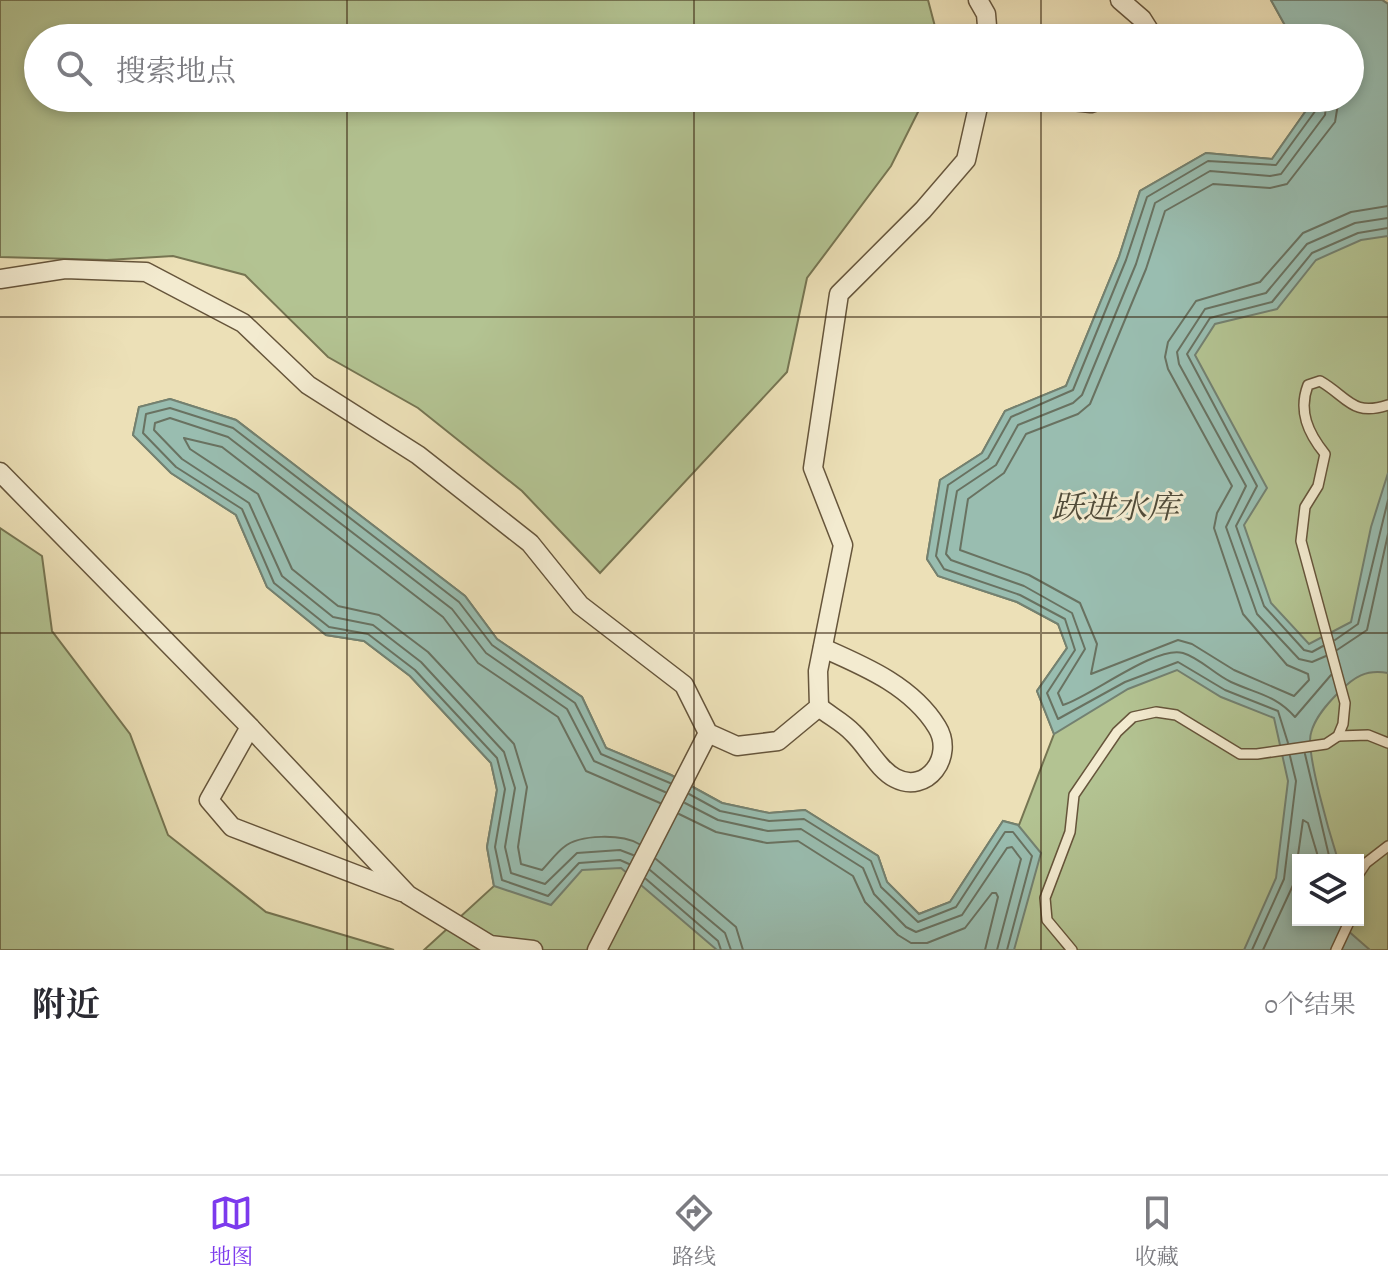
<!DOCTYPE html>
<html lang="zh">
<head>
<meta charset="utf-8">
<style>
  :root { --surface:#fff; --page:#f7f7f7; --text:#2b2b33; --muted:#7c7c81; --line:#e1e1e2; --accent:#7c3aed }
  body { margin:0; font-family:Alegreya,"Noto Serif SC",serif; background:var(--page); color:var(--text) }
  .controls { position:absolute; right:24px; bottom:24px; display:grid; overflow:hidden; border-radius:0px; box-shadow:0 4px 12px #0003 }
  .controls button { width:72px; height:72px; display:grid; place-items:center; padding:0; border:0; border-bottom:2px solid var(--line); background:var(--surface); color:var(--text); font:40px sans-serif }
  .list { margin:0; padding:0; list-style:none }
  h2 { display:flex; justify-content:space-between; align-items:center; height:104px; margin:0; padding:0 32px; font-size:34px }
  h2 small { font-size:26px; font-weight:400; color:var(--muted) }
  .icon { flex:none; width:44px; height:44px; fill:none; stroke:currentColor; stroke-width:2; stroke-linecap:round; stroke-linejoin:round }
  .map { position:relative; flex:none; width:1388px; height:950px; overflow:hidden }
  .search { position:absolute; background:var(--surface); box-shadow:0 4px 12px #0003; left:24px; right:24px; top:24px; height:88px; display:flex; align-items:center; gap:20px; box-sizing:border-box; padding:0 28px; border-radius:44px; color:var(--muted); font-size:30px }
  .sheet { height:224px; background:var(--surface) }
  nav { display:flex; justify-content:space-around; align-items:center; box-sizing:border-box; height:112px; border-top:2px solid var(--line); background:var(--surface); font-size:22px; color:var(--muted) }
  nav a { display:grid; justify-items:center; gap:4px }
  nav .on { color:var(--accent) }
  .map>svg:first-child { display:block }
  .green { fill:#b3c392; stroke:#767552; stroke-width:2; fill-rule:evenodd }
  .water { fill:#99bdb0; stroke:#738171; stroke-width:2 }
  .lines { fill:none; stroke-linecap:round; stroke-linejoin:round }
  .shore { stroke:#697261; stroke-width:2 }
  .lane-casing { stroke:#66553b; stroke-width:12 }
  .street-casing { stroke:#66553b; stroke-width:21 }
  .lane { stroke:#f3ebd0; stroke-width:9 }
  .street { stroke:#f3ebd0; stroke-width:18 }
  .grid { fill:none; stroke:#392712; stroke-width:2; stroke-opacity:0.55 }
  .labels { text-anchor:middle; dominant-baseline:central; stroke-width:6; stroke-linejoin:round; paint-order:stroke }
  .water-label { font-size:32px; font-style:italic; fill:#514c3a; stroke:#f3ebd0 }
</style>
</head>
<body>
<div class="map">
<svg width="1388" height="950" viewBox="0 0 1388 950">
  <rect width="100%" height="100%" fill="#ece0b7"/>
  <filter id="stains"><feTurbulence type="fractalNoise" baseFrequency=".0025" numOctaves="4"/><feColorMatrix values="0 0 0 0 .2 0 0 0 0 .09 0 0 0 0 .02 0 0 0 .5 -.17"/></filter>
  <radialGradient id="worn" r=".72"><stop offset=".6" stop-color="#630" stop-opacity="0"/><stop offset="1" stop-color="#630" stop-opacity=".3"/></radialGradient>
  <g class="green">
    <path d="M0,0h928l10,38h-900v60h887l-34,68 -84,112 -20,94 -187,201 -78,-82 -104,-83 -90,-51 -83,-82 -72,-19 -66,4 -107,-3z"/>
    <path d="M1271,0h111l6,4v946h-964l70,-64 -7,-39 10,-57 -6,-27 -81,-87 -46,-35 -38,-6 -59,-48 -31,-72 -65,-42 -38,-38 6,-28 31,-8 66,21 229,176 32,43 85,58 24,51 65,27 51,28 47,10 36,-3 73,46 9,26 32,32 31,-12 53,-81 16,4 35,-91 -17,-43 30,-43 -9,-24 -41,-22 -79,-26 -11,-17 13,-79 42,-27 23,-42 61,-25 53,-129 21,-66 66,-38 66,6 38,-54v-7h40v-60h-58zM1298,860h60v60h-60z"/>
    <path d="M0,528l42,28 10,75 78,103 38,101 98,77 128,38h-394z"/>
  </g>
  <g class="water">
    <path d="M1271,0h111l6,4v232l-27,4 -45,20 -39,49 -62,15 -20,31 72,133 -23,37 27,78 38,41 42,-22 20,-95 17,-54v200c-22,-4 -34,4 -49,19 -11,11 -24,25 -28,41 -6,18 20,105 27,127h-40v60h48v9l24,21h-126l32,-72 12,-97 -14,-63 -53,-21 -44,-27 -49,19 -74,45 -17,-43 30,-43 -9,-24 -41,-22 -79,-26 -11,-17 13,-79 42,-27 23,-42 61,-25 53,-129 21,-66 66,-38 66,6 38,-54v-7h40v-60h-58z"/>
    <path d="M170,399l66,21 229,176 32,43 85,58 24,51 65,27 51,28 47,10 36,-3 73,46 9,26 32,32 31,-12 53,-81 15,4 23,28 -27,97h-297l-96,-82 -39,2 -31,35 -57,-19 -7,-39 10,-57 -6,-27 -81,-87 -46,-35 -38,-6 -59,-48 -31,-72 -65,-42 -38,-38 6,-28z"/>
  </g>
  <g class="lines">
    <g class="shore">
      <path d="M1327,98l-2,17 -44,59 -11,2 -60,-5 -55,32 -19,61 -54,131 -9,8 -55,22 -22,40 -39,26 -11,63 5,6 73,26 48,27 13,36 -27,44 5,12c27,-8 93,-60 120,-52 17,5 31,21 48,29 26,12 45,13 64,35l36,-42"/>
      <path d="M1339,98l-4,24 -48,62 -17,4 -57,-4 -48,27 -19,58 -56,135 -12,10 -52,20 -22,39 -36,26 -8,51 69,25 51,28 17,41 -6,30 87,-34 14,4 42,26 60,26 15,-16 -1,-6 -21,-9 -44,-51 -29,-86 3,-15 15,-27 -64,-117 -3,-12 3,-15 28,-41 64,-19 43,-49 48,-21 37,-6"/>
      <path d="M1335,640l23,-16 30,-124"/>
      <path d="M1323,646l-11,6 -8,-2 -40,-44 -28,-80 21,-40 -70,-132 23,-36 62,-16 40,-49 46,-20 30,-5"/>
      <path d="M1337,650l30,-20 21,-96"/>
      <path d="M1326,656l-14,6 -13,-3 -42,-45 -31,-87 20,-41 -67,-122 -2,-12 28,-43 61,-16 41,-49 48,-21 33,-5"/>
      <path d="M1288,743l-10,-32 -53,-21 -47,-28 -53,20 -67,37 -11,-26 28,-43 -10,-31 -45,-24 -76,-26 -8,-13 12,-71 40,-27 23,-41 62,-27 53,-130 21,-63 61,-36 68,4 40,-55 1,-12"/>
      <path d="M1305,754l25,106"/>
      <path d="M689,794l31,17 49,10 35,-2 67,42 10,26 37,35 38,-15 49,-75h8l19,24 -25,94"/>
      <path d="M685,803l33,17 50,11 33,-2 62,39 11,26 32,33 10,5 46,-17 45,-67 5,-1 9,12 -24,91"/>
      <path d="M679,814l37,18 51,11 31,-2 55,35 12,26 33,33 13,8h16l38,-15 27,-35h4l2,4 -13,53"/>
      <path d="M639,844c-17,-10 -59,-10 -75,3 -8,6 -15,16 -22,23l-21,-6 -3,-17 9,-60 -13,-43 -86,-92 -49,-37 -41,-9 -46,-37 -34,-75 -68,-45 -6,-11 38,9 221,170 35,46 80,54 28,54 74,32"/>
      <path d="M633,855l-13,-5 -43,3 -32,31 -34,-11 -6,-26 10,-59 -11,-36 -83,-90 -48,-37 -40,-8 -51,-41 -33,-73 -67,-44 -28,-29 1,-7 15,-5 58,19 224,172 34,44 81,56 27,52 71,31"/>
      <path d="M656,859l80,68 7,23"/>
      <path d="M629,864l-9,-4 -41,3 -31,33 -46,-16 -7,-33 10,-58 -8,-31 -82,-88 -47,-36 -39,-7 -55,-44 -32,-74 -66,-42 -33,-34 3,-19 24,-6 63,20 226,174 33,43 83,58 26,51 69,29"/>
      <path d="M650,870l75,63 6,17"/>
      <path d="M646,879l72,62 3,9"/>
      <path d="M1252,950l32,-71 12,-98 -6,-25"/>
      <path d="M1263,950l31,-67 9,-63 5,3 11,37"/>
    </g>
    <g class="lane-casing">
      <g id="lane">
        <path d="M1338,736l30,-1 20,8"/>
        <path d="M1358,875l8,-12 22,-17"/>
        <path d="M1072,950l-25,-30 -2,-22 25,-66 4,-37 43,-63 16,-15 23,-5 20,3 64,39h17l69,-10 12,-8 5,-12 2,-21 -44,-162 4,-34 13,-21 7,-32c-17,-21 -27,-43 -17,-69l12,-4c28,16 32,36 68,24"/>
        <path d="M1336,950l14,-30"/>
      </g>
    </g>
    <g class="street-casing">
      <g id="street">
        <path d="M978,0l8,14 2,24"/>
        <path d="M1120,0l22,19 12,19"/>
        <path d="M1044,98l47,5 15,-5"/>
        <path d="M980,100l44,-2"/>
        <path d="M0,279l65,-10 81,3 97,51 65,62 110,70 112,88 50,62 104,80 24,48 29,13 41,-5 41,-34 -1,-36 25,-126 -30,-77 26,-174 84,-84 43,-50 14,-62"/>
        <path d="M0,472l250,255 158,168 82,50 43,5"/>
        <path d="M819,707c11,9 25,16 34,26 14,13 25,36 42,45 32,17 60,-22 42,-51 -25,-41 -73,-61 -114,-79"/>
        <path d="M250,727l-41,73 23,27 170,65"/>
        <path d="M597,950l111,-217"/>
      </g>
    </g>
    <use href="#lane" class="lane"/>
    <use href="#street" class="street"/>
  </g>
  <path class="grid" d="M347,0v38M694,0v38M1041,0v38M347,98v852M694,98v852M1041,98v852M0,317h1388M0,633h1388"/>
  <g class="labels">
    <g class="water-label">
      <text x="1115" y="507">跃进水库</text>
    </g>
  </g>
  <rect width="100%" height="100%" filter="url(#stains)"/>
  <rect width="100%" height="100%" fill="url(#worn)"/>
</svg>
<div class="controls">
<button><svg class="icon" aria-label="layers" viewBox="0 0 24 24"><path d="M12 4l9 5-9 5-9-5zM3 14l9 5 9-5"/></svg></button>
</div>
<div class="search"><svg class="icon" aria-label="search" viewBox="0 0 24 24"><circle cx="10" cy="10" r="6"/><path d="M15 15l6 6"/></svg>搜索地点</div>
</div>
<section class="sheet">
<h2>附近<small>0个结果</small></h2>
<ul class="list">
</ul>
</section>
<nav>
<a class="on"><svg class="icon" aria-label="map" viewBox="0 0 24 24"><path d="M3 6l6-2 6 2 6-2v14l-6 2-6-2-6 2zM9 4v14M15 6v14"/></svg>地图</a>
<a><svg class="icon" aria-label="directions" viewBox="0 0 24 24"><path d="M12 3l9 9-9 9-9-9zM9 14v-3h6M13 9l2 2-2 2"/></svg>路线</a>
<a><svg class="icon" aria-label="saved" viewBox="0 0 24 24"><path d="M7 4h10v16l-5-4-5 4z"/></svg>收藏</a>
</nav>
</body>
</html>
